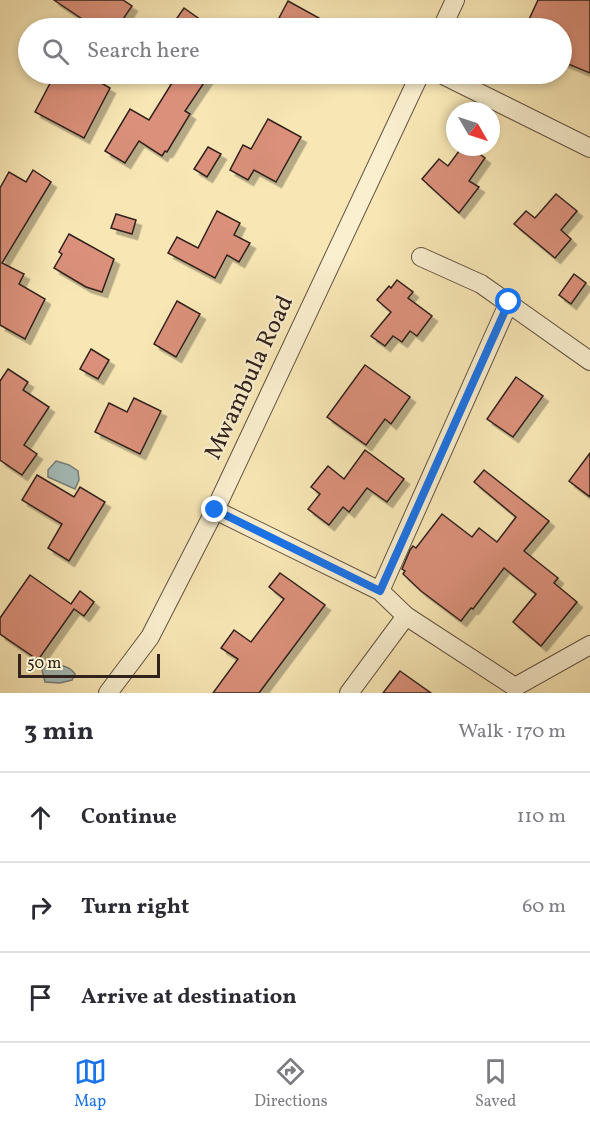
<!DOCTYPE html>
<html lang="en">
<head>
<meta charset="utf-8">
<style>
  :root { --surface:#fff; --page:#f7f7f7; --text:#2b2b33; --muted:#7c7c81; --line:#e1e1e2; --accent:#1a73e8 }
  body { margin:0; font-family:Vollkorn,serif; background:var(--page); color:var(--text) }
  .compass { position:absolute; left:446px; top:102px; width:54px; height:54px; border-radius:50%; background:var(--surface); box-shadow:0 3px 9px #0003; rotate:129deg }
  .scale { position:absolute; left:18px; bottom:15px; width:142px; box-sizing:border-box; padding-left:6px; border:3px solid #31221b; border-top:0; font-size:16px; line-height:21px; white-space:nowrap; color:#31221b; -webkit-text-stroke:4px #faefcf; paint-order:stroke }
  .stop { position:absolute; width:18px; height:18px; margin:-14px; border:4px solid #1a73e8; border-radius:50%; background:#fff }
  .stop.end { background:#1a73e8; border-color:#fff; box-shadow:0 2px 6px #0008 }
  .list { margin:0; padding:0; list-style:none }
  h2 { display:flex; justify-content:space-between; align-items:center; height:78px; margin:0; padding:0 24px; font-size:26px }
  h2 small { font-size:20px; font-weight:400; color:var(--muted) }
  .list li { display:grid; grid-template-columns:39px 1fr auto; gap:18px; align-items:center; box-sizing:border-box; height:90px; padding:0 24px; border-top:2px solid var(--line) }
  .list b { display:block; font-size:22px; white-space:nowrap }
  .list em { font-size:20px; font-style:normal; color:var(--muted) }
  .icon { flex:none; width:33px; height:33px; fill:none; stroke:currentColor; stroke-width:2; stroke-linecap:round; stroke-linejoin:round }
  .map { position:relative; flex:none; width:590px; height:693px; overflow:hidden }
  .search { position:absolute; background:var(--surface); box-shadow:0 3px 9px #0003; left:18px; right:18px; top:18px; height:66px; display:flex; align-items:center; gap:15px; box-sizing:border-box; padding:0 21px; border-radius:33px; color:var(--muted); font-size:22px }
  .sheet { height:348px; background:var(--surface) }
  nav { display:flex; justify-content:space-around; align-items:center; box-sizing:border-box; height:84px; border-top:2px solid var(--line); background:var(--surface); font-size:16px; color:var(--muted) }
  nav a { display:grid; justify-items:center; gap:3px }
  nav .on { color:var(--accent) }
  .map>svg:first-child { display:block }
  .water { fill:#a4bcba; stroke:#767e7a; stroke-width:1.5 }
  .building { fill:#da907a; stroke:#31221b; stroke-width:1.5; filter:url(#shadow) }
  .lines { fill:none; stroke-linecap:round; stroke-linejoin:round }
  .minor-casing { stroke:#635342; stroke-width:20 }
  .minor { stroke:#faefcf; stroke-width:18 }
  .route { stroke:#1a73e8; stroke-width:8 }
  .labels { text-anchor:middle; dominant-baseline:central; stroke-width:4.5; stroke-linejoin:round; paint-order:stroke }
  .street-label { font-size:24px; fill:#31221b; stroke:#faefcf }
</style>
</head>
<body>
<div class="map">
<svg width="590" height="693" viewBox="0 0 590 693">
  <defs>
    <filter id="shadow"><feDropShadow dx="5.5" dy="5.5" stdDeviation="0" flood-color="#0004"/></filter>
  </defs>
  <rect width="100%" height="100%" fill="#f8e7b5"/>
  <filter id="stains"><feTurbulence type="fractalNoise" baseFrequency=".00333" numOctaves="4"/><feColorMatrix values="0 0 0 0 .2 0 0 0 0 .09 0 0 0 0 .02 0 0 0 .5 -.17"/></filter>
  <radialGradient id="worn" r=".72"><stop offset=".6" stop-color="#630" stop-opacity="0"/><stop offset="1" stop-color="#630" stop-opacity=".3"/></radialGradient>
  <g class="water">
    <path d="M56,461l13,4 9,6 1,9 -4,9 -27,-12v-7z"/>
    <path d="M48,664c11,1 21,1 27,10l-3,6 -12,3 -15,-1 -3,-12z"/>
  </g>
  <g class="building">
    <path d="M54,0h69l9,6 -15,22h-37l5,-7z"/>
    <path d="M538,0h52v73l-29,-12v-33h-36z"/>
    <path d="M288,1l31,17 -5,10h-37l5,-9 -3,-1z"/>
    <path d="M184,8l14,10 -8,10h-20z"/>
    <path d="M55,74h31l24,14 -26,50 -49,-26z"/>
    <path d="M157,74h53l-25,37 5,3 -23,38 -2,-1 -3,5 -23,-15 -14,22 -20,-12 25,-42 19,11 23,-37z"/>
    <path d="M268,119l33,18 -25,45 -22,-12 -6,10 -18,-10 13,-25 8,4z"/>
    <path d="M208,147l13,7 -14,23 -13,-8z"/>
    <path d="M462,147h8l15,11 -16,23 10,6 -20,26 -37,-34 17,-20 9,7z"/>
    <path d="M33,170l18,12 -49,81 22,11 -5,10 26,15 -20,40 -25,-14v-137l9,-16 17,10z"/>
    <path d="M556,194l21,17 -16,19 10,9 -16,19 -41,-34 12,-13 9,7z"/>
    <path d="M217,211l23,12 -6,12 16,8 -11,19 -12,-7 -12,23 -47,-25 9,-16 21,11z"/>
    <path d="M116,214l20,6 -4,14 -21,-6z"/>
    <path d="M69,234l45,25 -12,33 -16,-5 -32,-19 8,-14 -3,-2z"/>
    <path d="M574,274l12,9 -15,21 -12,-9z"/>
    <path d="M397,280l16,12 -5,6 24,18 -15,20 -7,-5 -8,11 -9,-6 -8,10 -14,-10 20,-24 -14,-12 12,-14 2,2z"/>
    <path d="M177,301l23,13 -24,43 -22,-13z"/>
    <path d="M91,349l18,11 -11,19 -18,-10z"/>
    <path d="M365,365l45,32 -19,27 -6,-5 -19,26 -39,-28z"/>
    <path d="M8,369l20,13 -5,8 26,17 -25,38 13,9 -15,21 -22,-15v-79z"/>
    <path d="M516,377l27,19 -30,41 -26,-18z"/>
    <path d="M134,398l27,13 -21,43 -45,-22 14,-29 18,9z"/>
    <path d="M365,450l39,29 -17,23 -20,-14 -18,24 -6,-5 -14,18 -21,-16 12,-15 -9,-7 17,-21 16,13z"/>
    <path d="M590,453v44l-21,-16z"/>
    <path d="M484,470l65,51 -25,30 34,27 -4,5 23,19 -36,44 -28,-24 23,-28 -32,-26 -31,41 -2,-1 -10,13 -40,-30 -18,-17 2,-3 -3,-2 8,-19 3,-4 3,2 26,-34 30,23 7,-9 18,14 19,-25 -42,-35z"/>
    <path d="M37,475l37,22 6,-10 25,15 -36,59 -21,-13 14,-24 -40,-24z"/>
    <path d="M280,573l45,32 -66,88h-46l25,-34 -17,-11 13,-18 17,12 33,-43 -15,-12z"/>
    <path d="M30,575l41,29 9,-13 14,11 -10,14 -10,-7 -36,51 -38,-26v-16z"/>
    <path d="M400,671l31,22h-48z"/>
  </g>
  <g class="lines">
    <g class="minor-casing">
      <g id="minor">
        <path d="M442,28l13,-28"/>
        <path d="M441,74l149,74"/>
        <path d="M421,257l60,27 109,77"/>
        <path d="M215,510l165,81 26,25 109,71 75,-42"/>
        <path d="M380,591l129,-289"/>
        <path d="M108,693l42,-56 65,-127 205,-436"/>
        <path d="M349,693l57,-77"/>
      </g>
    </g>
    <use href="#minor" class="minor"/>
  </g>
  <g class="lines">
    <path class="route" d="M215,510l165,81 129,-289"/>
  </g>
  <g class="labels">
    <g class="street-label">
      <text transform="translate(250 378) rotate(-65)">Mwambula Road</text>
    </g>
  </g>
  <rect width="100%" height="100%" filter="url(#stains)"/>
  <rect width="100%" height="100%" fill="url(#worn)"/>
</svg>
<svg class="compass" viewBox="-18 -18 36 36"><path d="M0-13l5 13h-10z" fill="#e53935"/><path d="M0 13l5-13h-10z" fill="#7c7c81"/></svg>
<div class="scale">50 m</div>
<div class="stop" style="left:509px;top:302px"></div>
<div class="stop end" style="left:215px;top:510px"></div>
<div class="search"><svg class="icon" aria-label="search" viewBox="0 0 24 24"><circle cx="10" cy="10" r="6"/><path d="M15 15l6 6"/></svg>Search here</div>
</div>
<section class="sheet">
<h2>3 min<small>Walk · 170 m</small></h2>
<ul class="list">
<li><svg class="icon" aria-label="ahead" viewBox="0 0 24 24"><path d="M12 20V5M6 11l6-6 6 6"/></svg><div><b>Continue</b></div><em>110 m</em></li>
<li><svg class="icon" aria-label="right" viewBox="0 0 24 24"><path d="M7 20v-9h11M14 6l5 5-5 5"/></svg><div><b>Turn right</b></div><em>60 m</em></li>
<li><svg class="icon" aria-label="arrive" viewBox="0 0 24 24"><path d="M6 21V4h12l-3 4 3 4H6"/></svg><div><b>Arrive at destination</b></div></li>
</ul>
</section>
<nav>
<a class="on"><svg class="icon" aria-label="map" viewBox="0 0 24 24"><path d="M3 6l6-2 6 2 6-2v14l-6 2-6-2-6 2zM9 4v14M15 6v14"/></svg>Map</a>
<a><svg class="icon" aria-label="directions" viewBox="0 0 24 24"><path d="M12 3l9 9-9 9-9-9zM9 14v-3h6M13 9l2 2-2 2"/></svg>Directions</a>
<a><svg class="icon" aria-label="saved" viewBox="0 0 24 24"><path d="M7 4h10v16l-5-4-5 4z"/></svg>Saved</a>
</nav>
</body>
</html>
